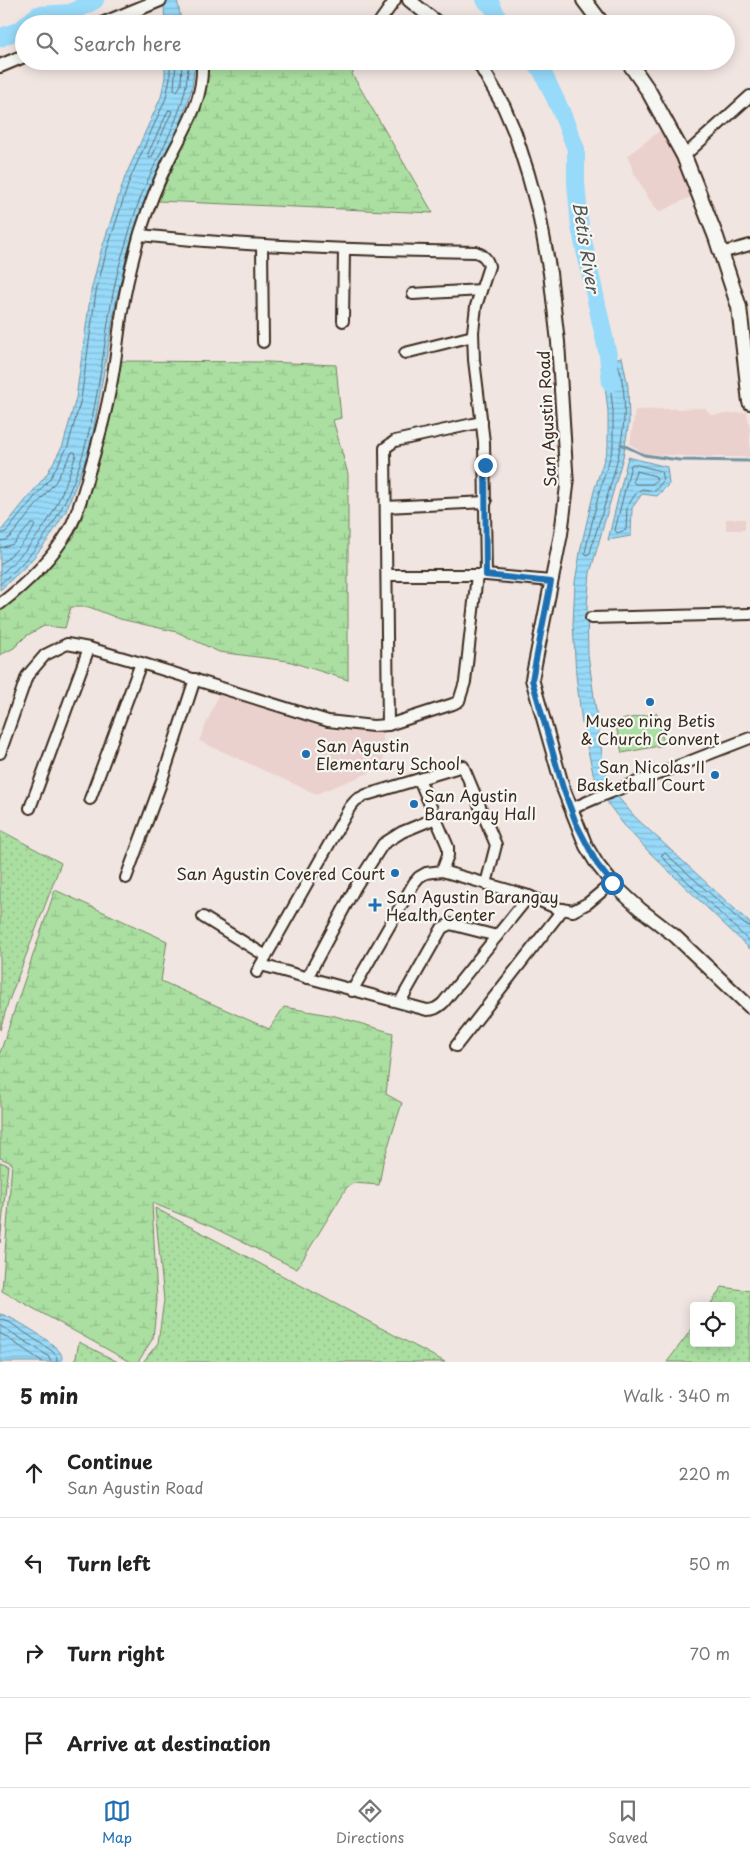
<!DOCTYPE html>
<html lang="en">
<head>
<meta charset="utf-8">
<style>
  :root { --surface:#fff; --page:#f2f2f2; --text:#222; --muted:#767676; --line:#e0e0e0; --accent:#1f6fb2 }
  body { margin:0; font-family:"Playpen Sans",sans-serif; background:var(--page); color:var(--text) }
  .controls { position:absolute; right:15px; bottom:15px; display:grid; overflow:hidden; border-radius:5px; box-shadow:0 2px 12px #0003 }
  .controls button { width:45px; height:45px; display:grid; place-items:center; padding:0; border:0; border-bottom:1px solid var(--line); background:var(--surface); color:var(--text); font:25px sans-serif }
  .stop { position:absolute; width:15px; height:15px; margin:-11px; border:4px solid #1f6fb2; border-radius:50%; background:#fff }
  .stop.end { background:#1f6fb2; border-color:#fff; box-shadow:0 1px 5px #0008 }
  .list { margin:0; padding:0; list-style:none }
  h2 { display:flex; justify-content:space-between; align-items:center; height:65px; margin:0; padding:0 20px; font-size:21px }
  h2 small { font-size:16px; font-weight:400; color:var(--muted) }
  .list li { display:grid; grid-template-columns:32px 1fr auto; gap:15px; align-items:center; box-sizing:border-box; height:90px; padding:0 20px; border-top:1px solid var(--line) }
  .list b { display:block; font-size:19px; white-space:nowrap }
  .list p { margin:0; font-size:16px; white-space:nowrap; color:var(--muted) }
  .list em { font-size:16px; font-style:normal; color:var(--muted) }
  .icon { flex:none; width:28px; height:28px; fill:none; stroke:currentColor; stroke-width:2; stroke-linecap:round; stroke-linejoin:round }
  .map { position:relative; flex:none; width:750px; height:1362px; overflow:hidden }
  .search { position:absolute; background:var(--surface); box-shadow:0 2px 12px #0003; left:15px; right:15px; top:15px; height:55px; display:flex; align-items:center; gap:12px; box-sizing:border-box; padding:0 18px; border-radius:28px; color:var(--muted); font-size:19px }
  .sheet { height:425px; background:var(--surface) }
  nav { display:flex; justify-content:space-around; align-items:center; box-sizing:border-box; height:70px; border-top:1px solid var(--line); background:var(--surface); font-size:14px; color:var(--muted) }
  nav a { display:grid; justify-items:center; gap:2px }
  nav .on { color:var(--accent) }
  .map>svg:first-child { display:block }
  .built { fill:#ebd1cd }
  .grass { fill:url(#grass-dots); stroke:#728460 }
  .wetland { fill:url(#wetland-marsh); stroke:#728460 }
  .garden { fill:#aadfa1; stroke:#728460 }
  .water { fill:url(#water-rules); stroke:#7294a1 }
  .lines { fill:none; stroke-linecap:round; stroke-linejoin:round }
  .shore { stroke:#607076; stroke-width:1 }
  .stream { stroke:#7294a1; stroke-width:3 }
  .river { stroke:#97daf9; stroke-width:18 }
  .minor-casing { stroke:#3b2a1e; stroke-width:14 }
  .tertiary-casing { stroke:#3b2a1e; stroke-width:16 }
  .secondary-casing { stroke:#3b2a1e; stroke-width:18 }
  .minor { stroke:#f6f6f2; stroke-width:10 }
  .tertiary { stroke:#f6f6f2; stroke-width:12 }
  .secondary { stroke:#f6f6f2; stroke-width:14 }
  .route { stroke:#1f6fb2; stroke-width:6 }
  .poi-dot { fill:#1f6fb2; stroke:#f6f6f2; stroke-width:2 }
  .labels { text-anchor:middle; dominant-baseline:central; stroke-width:4.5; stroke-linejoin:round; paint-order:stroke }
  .street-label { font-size:16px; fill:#3b2a1e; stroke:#f6f6f2 }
  .poi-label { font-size:16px; fill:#3b2a1e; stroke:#f6f6f2; text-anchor:start }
  .water-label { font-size:18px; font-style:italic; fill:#525655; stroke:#f6f6f2 }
</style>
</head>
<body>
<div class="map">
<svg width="750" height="1362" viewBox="0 0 750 1362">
  <defs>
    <pattern id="grass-dots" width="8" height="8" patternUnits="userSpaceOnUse" patternTransform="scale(1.25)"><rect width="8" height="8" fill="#aadfa1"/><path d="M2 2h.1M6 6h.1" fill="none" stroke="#93c08a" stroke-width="1.8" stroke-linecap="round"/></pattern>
    <pattern id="wetland-marsh" width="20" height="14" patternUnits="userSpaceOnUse" patternTransform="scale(1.25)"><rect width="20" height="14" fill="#aadfa1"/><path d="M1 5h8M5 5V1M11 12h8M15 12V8" fill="none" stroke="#93c08a"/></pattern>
    <pattern id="water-rules" width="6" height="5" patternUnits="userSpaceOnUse" patternTransform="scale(1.25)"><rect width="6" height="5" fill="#97daf9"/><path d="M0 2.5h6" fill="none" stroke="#83bbd5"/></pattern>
  </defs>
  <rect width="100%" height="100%" fill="#f1e5e1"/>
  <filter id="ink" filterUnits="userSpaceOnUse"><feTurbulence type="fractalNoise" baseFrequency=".02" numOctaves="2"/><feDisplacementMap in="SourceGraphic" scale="10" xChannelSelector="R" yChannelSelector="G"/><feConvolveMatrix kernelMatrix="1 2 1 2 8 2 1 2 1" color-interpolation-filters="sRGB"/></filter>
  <g filter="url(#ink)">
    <g class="built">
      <path d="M666,126l29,69 -36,17 -10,-13 -14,-24 -8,-19z"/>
      <path d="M705,408l6,7 36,-3 3,18v27h-41l-64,-3 -15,-10 5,-34z"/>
      <path d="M745,519v11h-19v-11z"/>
      <path d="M220,691l46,18 2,-5 59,26 56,1 1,36 -68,27 -117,-53z"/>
    </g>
    <g class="grass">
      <path d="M0,830l61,33 -53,140 -8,27z"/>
      <path d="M0,1162l8,3 -8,78z"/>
      <path d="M155,1208l290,154h-302l15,-19 6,-43z"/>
      <path d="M722,1287l28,4v71h-83l27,-36v17h37v-37h-22z"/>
      <path d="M79,1342l39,20h-43z"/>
    </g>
    <g class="wetland">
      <path d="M291,18l20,6h-60l5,-5z"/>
      <path d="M210,61h149l-7,13 81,139 -275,-12 46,-103z"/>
      <path d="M120,361l147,1 69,3 5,53 -8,2 15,54v206l-60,-19 -69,-9 -42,-20 -57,-13 -31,-12h-18l-6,21 -21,-2 -18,10 -12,12 -14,7v-46l20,-14 54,-58 12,-30z"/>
      <path d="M55,890l112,51 -6,40 108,48 15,-22 51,9 58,17 -7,61 16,9 -19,59 -4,23 -25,-2 -7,4 -50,82 -85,-42 -60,-24 5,97 -4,38 -15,24h-8l-128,-71 10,-128 -12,-5v-105z"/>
    </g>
    <path class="garden" d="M657,713l7,32 -42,8 -7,-32z"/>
    <g class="water">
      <path d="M162,0h15l5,24h-17l-1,-18z"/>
      <path d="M165,61h28l1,9 -2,18 -11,35 -30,62 -23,68 -12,49 -25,143 -25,66 -18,29 -20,24 -28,26v-58l47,-58 16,-29 13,-47 15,-107 10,-40 24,-74 36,-80 4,-20z"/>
      <path d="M622,357l6,30 1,35 -6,35 -33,116 -3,33 1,48 16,114 13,28 18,21 115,106v26l-101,-97 -25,-27 -15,-20 -16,-32 -11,-50 -6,-48 -3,-51 2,-42 6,-35 13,-56 14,-44v-36l-6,-50z"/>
      <path d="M628,457l39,10 2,17 -12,12 -15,-2 -10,14 -1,28 -23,4z"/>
      <path d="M0,1314c10,1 53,28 59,37 3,3 3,6 3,11h-62z"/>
    </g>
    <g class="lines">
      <g class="shore">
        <path d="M176,61l-2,28 3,2 4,-6 1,-24"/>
        <path d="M169,110l3,1 -20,46 -3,1 -1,-4z"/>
        <path d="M617,363c3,5 4,12 5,18 11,54 -18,120 -32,172l-3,2 -2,-2 1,-5 13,-55 14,-45v-37l-5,-45 2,-2z"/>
        <path d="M634,464l27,7 2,10 -8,10 -13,-2 -5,3 -10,15 -1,23 -9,3 -2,-3 16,-65z"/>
        <path d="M637,471l18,5 2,4 -5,4h-17l-2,-3z"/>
        <path d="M0,534l6,-2 45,-55 17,-31 13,-47 15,-107 10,-39 24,-74 36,-81 4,-20v-17"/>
        <path d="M0,541l6,-1 5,-4 45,-55 16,-29h3l1,3c-6,17 -12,34 -20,51 -13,27 -34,49 -56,69"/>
        <path d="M0,548l13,-4 18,-20h4c-2,12 -25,32 -35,41"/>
        <path d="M0,584c16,-14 32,-30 44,-47 40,-56 51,-127 61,-194 5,-34 10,-68 21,-100 6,-21 12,-41 21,-61 17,-39 42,-77 41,-121"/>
        <path d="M750,926l-6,-2 -79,-71 -3,1v3l88,85"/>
        <path d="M0,1319l9,3 43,29 5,6v5"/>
        <path d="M0,1325l48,31 3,6"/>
        <path d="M0,1333l43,29"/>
      </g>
      <path class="stream" d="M621,444l23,11 35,5 71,1"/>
      <g class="river">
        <path d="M485,0l7,6 9,18"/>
        <path d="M27,24l11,-9 33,-2 24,-13"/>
        <path d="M0,38c8,-5 17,-5 24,-11"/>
        <path d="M531,61l10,8 20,42 15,38v34l4,44 28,128 3,28"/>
      </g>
      <g class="minor-casing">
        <g id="minor">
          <path d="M378,24l17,-24"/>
          <path d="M684,156l66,-60"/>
          <path d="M140,235c112,12 223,15 336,17 7,3 11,6 13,14l-13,40 -3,26 1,28 10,82 2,133"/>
          <path d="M262,245l1,97"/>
          <path d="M721,253l29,-8"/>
          <path d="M413,294l68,-4"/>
          <path d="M343,321l1,-71"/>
          <path d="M405,353l68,-17"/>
          <path d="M386,507l100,-5"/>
          <path d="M387,575h99l65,6"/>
          <path d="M0,604c26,-20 52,-45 69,-74 10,-19 15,-40 21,-61 8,-27 16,-55 21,-84 5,-24 7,-50 11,-74 4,-26 11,-53 18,-78 8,-25 17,-49 29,-73 17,-34 35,-59 33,-99"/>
          <path d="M591,618l159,-4"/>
          <path d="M388,725l-3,-277 10,-7 87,-19"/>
          <path d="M0,753l27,-77 18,-21 22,-11 22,4 52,15 187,58 45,5 15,-1 65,-21 6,-3 6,-19 12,-107"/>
          <path d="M419,779l29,68v8l-6,16"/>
          <path d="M90,799l51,-136"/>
          <path d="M30,808l59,-160"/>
          <path d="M571,809l25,-11 154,-60"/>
          <path d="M126,878l34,-92 35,-107"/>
          <path d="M203,917l63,39"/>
          <path d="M261,965l166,45c7,0 10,-2 16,-7l86,-107"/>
          <path d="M257,972l93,-165 6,-7 10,-5 97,-29 33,79 -10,39"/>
          <path d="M307,978l49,-92 27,-42 19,-12 34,-14"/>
          <path d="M352,991l62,-108 5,-6 7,-4 16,-2 87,25 27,12 17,3 15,-8 24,-20"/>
          <path d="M400,1002l42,-74 8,-4 47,12"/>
          <path d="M456,1046l107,-137"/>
        </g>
      </g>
      <g class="tertiary-casing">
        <g id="tertiary">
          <path d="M409,0l30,24"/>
          <path d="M102,24l58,-24"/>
          <path d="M478,61l26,46 11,26 13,41 11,40 11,59 8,69 9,144 -6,48 -29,145 31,109 23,58 11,18 15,19 28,26 35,27 75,71"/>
          <path d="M0,66l24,-10"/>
        </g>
      </g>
      <g class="secondary-casing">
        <g id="secondary">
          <path d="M584,0l18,24"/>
          <path d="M628,61l20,29 36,66 32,81 23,70 11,95"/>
        </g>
      </g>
      <use href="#minor" class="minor"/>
      <use href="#tertiary" class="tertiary"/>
      <use href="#secondary" class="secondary"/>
    </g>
  </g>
  <g class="lines" filter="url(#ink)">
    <path class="route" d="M485,465l1,110 65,7 -19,98 31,108 13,35 21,41 15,19"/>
  </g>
  <g class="poi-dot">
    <circle cx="650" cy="702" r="5"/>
    <circle cx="306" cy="754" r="5"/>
    <circle cx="715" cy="775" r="5"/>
    <circle cx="414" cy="804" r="5"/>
    <circle cx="395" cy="873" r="5"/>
    <path d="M372.5 897.5h5v5h5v5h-5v5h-5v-5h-5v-5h5z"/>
  </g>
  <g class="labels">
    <g class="street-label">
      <text transform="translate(546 419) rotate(-93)">San Agustin Road</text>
    </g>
    <g class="poi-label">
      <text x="650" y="720" text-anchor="middle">Museo ning Betis<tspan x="650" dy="18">&amp; Church Convent</tspan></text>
      <text x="316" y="745">San Agustin<tspan x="316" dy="18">Elementary School</tspan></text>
      <text x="705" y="766" text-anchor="end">San Nicolas II<tspan x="705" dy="18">Basketball Court</tspan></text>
      <text x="424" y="795">San Agustin<tspan x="424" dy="18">Barangay Hall</tspan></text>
      <text x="385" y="873" text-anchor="end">San Agustin Covered Court</text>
      <text x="386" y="896">San Agustin Barangay<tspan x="386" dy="18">Health Center</tspan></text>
    </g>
    <g class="water-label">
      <text transform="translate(587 247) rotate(81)">Betis River</text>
    </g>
  </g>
</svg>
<div class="controls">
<button><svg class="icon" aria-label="locate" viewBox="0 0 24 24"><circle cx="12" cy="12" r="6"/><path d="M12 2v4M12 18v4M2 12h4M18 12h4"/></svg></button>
</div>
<div class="stop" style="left:612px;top:883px"></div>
<div class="stop end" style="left:485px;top:465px"></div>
<div class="search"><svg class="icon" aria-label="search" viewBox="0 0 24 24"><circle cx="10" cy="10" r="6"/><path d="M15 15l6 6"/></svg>Search here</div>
</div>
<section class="sheet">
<h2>5 min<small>Walk · 340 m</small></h2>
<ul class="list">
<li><svg class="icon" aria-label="ahead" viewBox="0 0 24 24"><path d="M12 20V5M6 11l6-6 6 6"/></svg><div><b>Continue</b><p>San Agustin Road</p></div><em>220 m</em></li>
<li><svg class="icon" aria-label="left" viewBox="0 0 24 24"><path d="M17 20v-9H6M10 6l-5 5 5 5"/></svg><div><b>Turn left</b></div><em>50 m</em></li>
<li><svg class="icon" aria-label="right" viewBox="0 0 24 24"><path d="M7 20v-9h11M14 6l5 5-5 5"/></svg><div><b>Turn right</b></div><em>70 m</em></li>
<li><svg class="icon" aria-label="arrive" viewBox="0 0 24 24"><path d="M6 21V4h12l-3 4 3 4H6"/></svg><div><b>Arrive at destination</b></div></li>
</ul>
</section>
<nav>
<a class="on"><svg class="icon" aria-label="map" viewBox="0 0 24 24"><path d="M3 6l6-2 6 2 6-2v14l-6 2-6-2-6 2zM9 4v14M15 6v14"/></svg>Map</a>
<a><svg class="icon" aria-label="directions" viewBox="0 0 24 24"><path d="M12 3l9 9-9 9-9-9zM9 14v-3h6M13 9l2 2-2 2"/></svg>Directions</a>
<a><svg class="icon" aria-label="saved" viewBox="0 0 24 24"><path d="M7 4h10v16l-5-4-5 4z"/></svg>Saved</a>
</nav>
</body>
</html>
